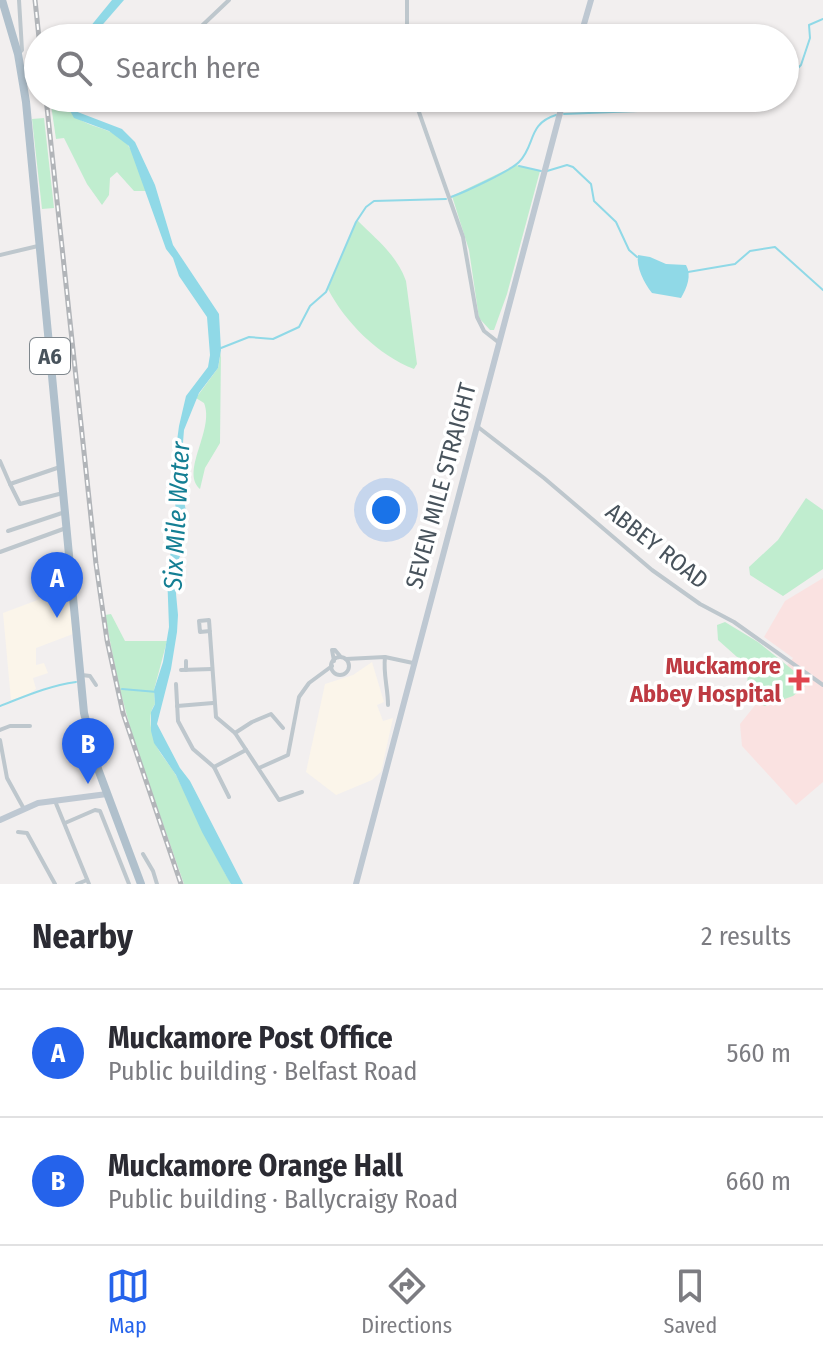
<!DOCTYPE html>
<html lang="en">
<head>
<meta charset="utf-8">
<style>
  :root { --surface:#fff; --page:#f7f7f7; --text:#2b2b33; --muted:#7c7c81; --line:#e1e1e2; --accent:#2563eb }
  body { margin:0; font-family:"Fira Sans Condensed",sans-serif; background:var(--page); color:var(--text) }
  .you { position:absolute; left:386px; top:510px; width:28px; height:28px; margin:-20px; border:6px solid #fff; border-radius:50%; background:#1a73e8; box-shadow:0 0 0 12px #1a73e833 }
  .badge { display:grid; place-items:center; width:52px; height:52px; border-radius:50%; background:var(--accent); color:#fff; font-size:26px; font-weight:700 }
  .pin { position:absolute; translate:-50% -66px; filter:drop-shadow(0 2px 4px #0008) }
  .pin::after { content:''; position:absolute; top:42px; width:28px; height:24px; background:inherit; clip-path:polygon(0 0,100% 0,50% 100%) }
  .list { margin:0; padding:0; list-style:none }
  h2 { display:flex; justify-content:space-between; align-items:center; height:104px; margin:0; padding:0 32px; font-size:34px }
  h2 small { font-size:26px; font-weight:400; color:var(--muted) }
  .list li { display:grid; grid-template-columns:52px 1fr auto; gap:24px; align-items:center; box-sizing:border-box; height:128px; padding:0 32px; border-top:2px solid var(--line) }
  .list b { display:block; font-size:30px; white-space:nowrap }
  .list p { margin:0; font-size:26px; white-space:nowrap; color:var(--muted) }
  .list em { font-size:26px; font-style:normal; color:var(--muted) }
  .icon { flex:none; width:44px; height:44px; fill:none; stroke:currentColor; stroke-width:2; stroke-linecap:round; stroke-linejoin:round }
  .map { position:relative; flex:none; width:823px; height:884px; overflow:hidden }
  .search { position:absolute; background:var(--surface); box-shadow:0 2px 6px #0004; left:24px; right:24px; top:24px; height:88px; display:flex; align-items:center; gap:20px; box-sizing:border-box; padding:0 28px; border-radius:44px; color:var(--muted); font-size:30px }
  .sheet { height:360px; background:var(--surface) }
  nav { display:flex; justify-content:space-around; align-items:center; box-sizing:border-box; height:112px; border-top:2px solid var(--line); background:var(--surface); font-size:22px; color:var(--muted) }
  nav a { display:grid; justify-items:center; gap:4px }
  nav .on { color:var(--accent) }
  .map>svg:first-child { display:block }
  .commercial { fill:#fbf5ea }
  .medical { fill:#fae2e1 }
  .green { fill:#c0edcf }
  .water { fill:#90d9e7 }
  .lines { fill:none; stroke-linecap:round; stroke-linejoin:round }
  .stream { stroke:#90d9e7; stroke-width:2 }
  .street { stroke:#bec7cd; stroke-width:4 }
  .secondary { stroke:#bec8d2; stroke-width:6 }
  .primary { stroke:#b0c0cc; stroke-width:8 }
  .rail-casing { stroke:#b2b5b9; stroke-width:5 }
  .rail { stroke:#fff; stroke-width:2; stroke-dasharray:6; stroke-linecap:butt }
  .health-dot { fill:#e0444e; stroke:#fff; stroke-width:3 }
  .labels { text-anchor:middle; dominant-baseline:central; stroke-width:7; stroke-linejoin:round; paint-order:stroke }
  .shield { fill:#fff; stroke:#7f878d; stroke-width:2 }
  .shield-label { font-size:22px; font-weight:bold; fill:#48535c }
  .street-label { font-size:24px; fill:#48535c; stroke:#fff }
  .health-label { font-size:24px; font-weight:bold; fill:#be3a42; stroke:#fff; text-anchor:end }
  .water-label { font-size:26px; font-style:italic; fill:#147f94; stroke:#fff }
</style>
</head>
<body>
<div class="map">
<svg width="823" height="884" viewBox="0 0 823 884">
  <rect width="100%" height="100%" fill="#f2efef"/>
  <g class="commercial">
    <path d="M67,589l6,45 -37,14v17l8,-2 4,10 -15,5 3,11 -9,6 -16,5 -8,-87z"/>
    <path d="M372,662l12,40 -7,3 6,16 10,-3 -12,54 -9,8 -36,15 -30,-23 19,-88 28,-9z"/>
  </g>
  <path class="medical" d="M823,578v204l-27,23 -54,-59 -2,-22 53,-66 -29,-21 21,-36z"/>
  <g class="green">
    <path d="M50,98h13c13,35 45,23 64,46 10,12 15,33 20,47h-13l-17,-19 -7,6 -1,17 -7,10 -15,-21 -23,-46 -8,1z"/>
    <path d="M44,118l10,90 -12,1 -10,-90z"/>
    <path d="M516,165l24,6 -33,123 -13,36h-4l-11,-12 -10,-68 -17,-54z"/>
    <path d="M357,220c19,19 40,35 49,61l11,83 -3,5c-36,-14 -69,-47 -86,-80z"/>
    <path d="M221,352l-1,91 -15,25 -5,21c-20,-18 15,-59 4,-86l-8,-5 22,-30z"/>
    <path d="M806,498l17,12v59l-40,27 -33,-21 -1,-8 29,-27z"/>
    <path d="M111,614l14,27h42l-13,49 1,14c-7,9 -5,24 -1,36 4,13 16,24 23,37 18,36 34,72 54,107h-47l-52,-149 -14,-53 -13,-67z"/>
    <path d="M725,622l33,20 51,41 -16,13 -28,10c-26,-10 -14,-20 -19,-41l-28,-25 -1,-15z"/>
  </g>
  <g class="water">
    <path d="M112,0h12l-33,38h-10z"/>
    <path d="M63,98h6v6l6,7 47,18 13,13 20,43 18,60 46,69 2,36 -3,18 -19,25 -15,37 -4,50 6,31 -6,45 -6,16 4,43 -1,17 -6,37 -14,55 23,44 10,13 53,103h-12l-2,-3 -27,-49 -26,-57 -22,-32 -3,-12v-19l4,-8 -1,-14 9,-28 6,-35 -2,-55 10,-53 -5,-41 7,-52 7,-30 22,-29 2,-12 -3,-38 -28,-41 -6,-18 -7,-9 -37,-103 -20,-15 -35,-13z"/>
    <path d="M638,255l12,2 16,7 20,1c6,10 1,23 -5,33l-29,-5c-8,-10 -16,-26 -14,-38z"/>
  </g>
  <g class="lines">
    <g class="stream">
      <path d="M785,81l16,-16 9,-27 -1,-13 14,-6"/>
      <path d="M564,114l123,-5 25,-11"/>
      <path d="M519,166l22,5"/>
      <path d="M547,171l20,-6 6,2 18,17 3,17 22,21 13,28 8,7"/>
      <path d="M451,197c14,-5 59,-26 68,-35 17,-17 8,-38 37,-47"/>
      <path d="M688,272l47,-8 15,-13 25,-4 48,43"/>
      <path d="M221,348l28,-11 24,2 26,-12 11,-21 16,-14 30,-70 10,-15 8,-6 72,-2"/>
      <path d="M122,689l35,3"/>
      <path d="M0,706c26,-10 48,-20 76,-24"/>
    </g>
    <g class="street">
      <path d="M407,0v38"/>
      <path d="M145,30l1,8"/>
      <path d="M189,38l40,-38"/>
      <path d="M18,54l4,-4 -3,-50"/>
      <path d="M414,98l49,139 14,80 7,14 14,11"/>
      <path d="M0,255l38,-9"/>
      <path d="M478,427l66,51 108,92 48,34 34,18 89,63"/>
      <path d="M0,461l10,23 50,-17"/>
      <path d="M10,484l10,20 43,-11"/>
      <path d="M8,531l57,-19"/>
      <path d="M0,552l66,-24"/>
      <path d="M210,631l-10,1 -1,-11 10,-1 7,97 19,16 44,67 23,-8"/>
      <path d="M385,657c-2,17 3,31 3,48"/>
      <circle cx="340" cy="666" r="9"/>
      <path d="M346,659l39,-2 28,6"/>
      <path d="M186,661v9"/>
      <path d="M334,661l-2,-11h3l5,6"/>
      <path d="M181,670l31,-1"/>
      <path d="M82,675l8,1 6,9"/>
      <path d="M176,684l2,37 15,28 21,18 15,30"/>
      <path d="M177,706l36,-3"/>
      <path d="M0,730l10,-4h20"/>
      <path d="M235,733l17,-11 19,-8 12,14"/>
      <path d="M0,740l7,38 17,31"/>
      <path d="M214,767l32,-17"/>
      <path d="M259,768l29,-13 11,-58 10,-14 23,-17"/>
      <path d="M55,801l34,83"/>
      <path d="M65,823l30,-13 5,1 29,73"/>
      <path d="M18,832l9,1 28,51"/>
      <path d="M143,854l10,17 4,13"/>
      <path d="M77,884l10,-4"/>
    </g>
    <g class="secondary">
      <path d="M580,38l11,-38"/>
      <path d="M0,820l38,-17 69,-9"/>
      <path d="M356,884l208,-786"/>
    </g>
    <path class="primary" d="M2,0l16,54 8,48 58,611 14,56 43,115"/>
    <g class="rail-casing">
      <g id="rail">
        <path d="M35,0l4,38"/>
        <path d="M46,98l50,466 11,76 16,73 58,171"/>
      </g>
    </g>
    <use href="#rail" class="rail"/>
  </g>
  <path class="health-dot" d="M795 668h8v8h8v8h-8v8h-8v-8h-8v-8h8z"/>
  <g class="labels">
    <rect class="shield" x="30" y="338" width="40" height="36" rx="6"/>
    <g class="shield-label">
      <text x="50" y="356">A6</text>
    </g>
    <g class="street-label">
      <text transform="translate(441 486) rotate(-75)">SEVEN MILE STRAIGHT</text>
      <text transform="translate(657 546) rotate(38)">ABBEY ROAD</text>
    </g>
    <g class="health-label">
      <text x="781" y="666">Muckamore<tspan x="781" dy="28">Abbey Hospital</tspan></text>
    </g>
    <g class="water-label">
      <text transform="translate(177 516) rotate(-87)">Six Mile Water</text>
    </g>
  </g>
</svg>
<div class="you"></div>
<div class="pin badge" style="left:57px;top:618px">A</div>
<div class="pin badge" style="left:88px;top:784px">B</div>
<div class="search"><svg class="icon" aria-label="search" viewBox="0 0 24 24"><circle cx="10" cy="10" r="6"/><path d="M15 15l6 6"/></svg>Search here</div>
</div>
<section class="sheet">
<h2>Nearby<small>2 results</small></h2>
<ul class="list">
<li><span class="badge">A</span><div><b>Muckamore Post Office</b><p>Public building · Belfast Road</p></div><em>560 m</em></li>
<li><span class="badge">B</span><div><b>Muckamore Orange Hall</b><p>Public building · Ballycraigy Road</p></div><em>660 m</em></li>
</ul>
</section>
<nav>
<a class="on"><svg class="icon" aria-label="map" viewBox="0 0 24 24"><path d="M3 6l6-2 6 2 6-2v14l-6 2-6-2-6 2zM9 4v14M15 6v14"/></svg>Map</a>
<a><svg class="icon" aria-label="directions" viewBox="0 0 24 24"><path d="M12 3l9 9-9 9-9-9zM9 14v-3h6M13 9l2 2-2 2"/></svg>Directions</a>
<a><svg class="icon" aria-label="saved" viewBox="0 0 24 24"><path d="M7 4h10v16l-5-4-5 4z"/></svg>Saved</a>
</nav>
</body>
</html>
